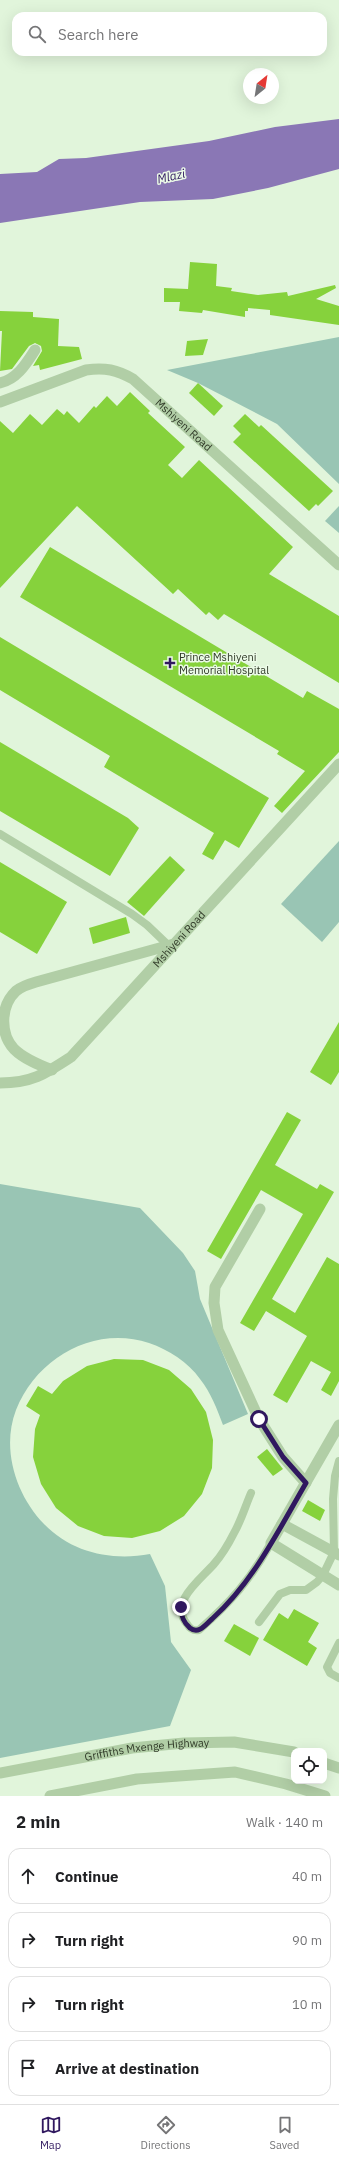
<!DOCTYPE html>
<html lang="en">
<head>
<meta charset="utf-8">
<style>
  :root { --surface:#fff; --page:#f2f2f2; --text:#202124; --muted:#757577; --line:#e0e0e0; --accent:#30185f }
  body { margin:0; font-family:"IBM Plex Sans",sans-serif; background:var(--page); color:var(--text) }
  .controls { position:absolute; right:12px; bottom:12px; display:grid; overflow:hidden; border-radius:8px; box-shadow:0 4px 16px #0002 }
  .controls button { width:36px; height:36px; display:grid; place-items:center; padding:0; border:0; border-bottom:1px solid var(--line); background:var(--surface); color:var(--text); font:20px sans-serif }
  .compass { position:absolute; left:243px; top:68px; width:36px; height:36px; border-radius:50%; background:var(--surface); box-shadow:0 4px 16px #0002; rotate:30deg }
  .stop { position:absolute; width:12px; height:12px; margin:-9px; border:3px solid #30185f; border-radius:50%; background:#fff }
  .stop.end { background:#30185f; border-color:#fff; box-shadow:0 1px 4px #0008 }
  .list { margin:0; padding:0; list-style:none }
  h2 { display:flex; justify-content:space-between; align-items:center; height:52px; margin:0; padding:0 16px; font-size:17px }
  h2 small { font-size:13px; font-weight:400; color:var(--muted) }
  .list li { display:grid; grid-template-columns:26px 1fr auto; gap:12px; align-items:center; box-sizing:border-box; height:56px; margin:0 8px 8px; padding:0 8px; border:1px solid var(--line); border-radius:12px }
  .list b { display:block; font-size:15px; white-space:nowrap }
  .list em { font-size:13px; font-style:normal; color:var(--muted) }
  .icon { flex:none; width:22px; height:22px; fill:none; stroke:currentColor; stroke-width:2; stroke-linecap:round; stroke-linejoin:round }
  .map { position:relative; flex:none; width:339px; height:1796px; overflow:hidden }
  .search { position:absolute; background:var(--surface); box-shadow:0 4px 16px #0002; left:12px; right:12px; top:12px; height:44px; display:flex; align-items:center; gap:10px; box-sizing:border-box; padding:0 14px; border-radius:12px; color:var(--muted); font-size:15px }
  .sheet { height:308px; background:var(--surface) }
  nav { display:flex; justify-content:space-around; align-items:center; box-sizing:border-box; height:56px; border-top:1px solid var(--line); background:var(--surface); font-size:11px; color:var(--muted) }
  nav a { display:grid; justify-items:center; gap:2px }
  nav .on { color:var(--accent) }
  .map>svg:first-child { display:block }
  .green { fill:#99c5b4 }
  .water { fill:#8a77b5 }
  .building { fill:#86d23c }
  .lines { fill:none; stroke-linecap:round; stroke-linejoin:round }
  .service { stroke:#b1cea6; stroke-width:8 }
  .minor { stroke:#b1cea6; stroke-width:11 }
  .tertiary { stroke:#b1cea6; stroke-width:11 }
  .route { stroke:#30185f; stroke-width:5 }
  .poi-dot { fill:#30185f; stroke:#ecfbe8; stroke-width:1.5 }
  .labels { text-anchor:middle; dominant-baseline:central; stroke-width:3; stroke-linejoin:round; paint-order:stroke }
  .street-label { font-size:11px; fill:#2f3927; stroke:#ecfbe8 }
  .poi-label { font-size:11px; fill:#2f3927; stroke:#ecfbe8; text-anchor:start }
  .water-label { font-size:12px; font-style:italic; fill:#30185f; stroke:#ecfbe8 }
</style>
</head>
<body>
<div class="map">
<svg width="339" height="1796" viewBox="0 0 339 1796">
  <rect width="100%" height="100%" fill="#e1f5db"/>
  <g class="green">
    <path d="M339,337v147l-62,-60 -79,-41 -31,-13z"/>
    <path d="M339,506v27l-14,-12z"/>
    <path d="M339,841v81l-17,20 -41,-38z"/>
    <path d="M0,1184l140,24 43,45 12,18 5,28 48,115 -25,11c-6,-16 -12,-32 -23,-46 -12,-17 -31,-29 -51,-36 -54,-18 -112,14 -133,67 -15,39 0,85 28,114 28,29 68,37 106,30l15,32 6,56 20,28 -21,56 -170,32z"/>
  </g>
  <path class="water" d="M339,119v50l-71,19 -55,11 -73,3 -140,21v-49l37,-2 22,-13 27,-1 123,-17 66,-14z"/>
  <g class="building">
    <path d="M190,262l27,2 -1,22 16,2 -1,3 27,4 29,-3 1,4 47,-11 1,3 -20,11 23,7v19l-69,-10v-5l-22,-2v3h-3v6l-42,-7 -1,3 -23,-2 1,-9h-16v-14l24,1z"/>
    <path d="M0,311l33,1v5l26,2 -1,27 21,1 3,12 -42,11 -1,-5 -6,1 9,-15 -1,-5 -6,-3 -6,3 -17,23 -12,2 2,-40h-2z"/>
    <path d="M208,339l-5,16 -18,1 2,-15z"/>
    <path d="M198,383l25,23 -9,10 -25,-23z"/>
    <path d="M130,392l20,19 -2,2 37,34 -17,18 14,13 17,-18 94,87 -24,27 70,42v67l-115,-69 -6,6 -9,-8 -3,3 -28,-26 -5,5 -96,-88 -77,82v-167l13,12 17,-19 12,11 15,-16 7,6 3,-4 12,12 15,-17 2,2 11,-12 10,10z"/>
    <path d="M245,414l14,13 2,-2 72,66 -15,15 -2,-2 -7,7 -76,-69 8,-8 -8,-8z"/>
    <path d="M50,547l253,151 4,-7 32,18v43l-57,61 -8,-7 31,-35 -28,-17 2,-3 -259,-154z"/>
    <path d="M0,637l269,161 -30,50 -14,-8 -12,20 -11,-6 12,-21 -110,-66 6,-11 -110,-66z"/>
    <path d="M0,742l128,76 11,10 -29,48 -110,-65z"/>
    <path d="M170,856l15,14 -41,46 -17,-14z"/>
    <path d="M0,862l67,40 -30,52 -37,-22z"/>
    <path d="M126,917l4,16 -37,11 -4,-16z"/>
    <path d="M339,1022v50l-8,13 -21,-13z"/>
    <path d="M287,1112l14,8 -26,45 42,24 3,-5 14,8 -62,107 23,14 32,-56 12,7v117l-8,15 -10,-6 10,-18 -20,-11 -24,42 -14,-8 34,-59 -41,-25 -12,20 -14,-8 63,-109 -42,-24 -40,69 -14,-8z"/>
    <path d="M114,1359l29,1 26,10 22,19 15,23 7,28 -1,28 -10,26 -18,22 -24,15 -28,7 -28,-2 -26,-10 -22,-18 -15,-24 -8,-27 2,-28 5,-14 -14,-9 12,-20 14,8 11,-13 24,-15z"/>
    <path d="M267,1449l16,20 -10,7 -16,-19z"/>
    <path d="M308,1500l17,10 -5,11 -18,-10z"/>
    <path d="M294,1609l25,14 -11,19 9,6 -10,18 -44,-26 16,-27 9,6z"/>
    <path d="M234,1624l25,14 -9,18 -26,-15z"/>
  </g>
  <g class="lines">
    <g class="service">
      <path d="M0,834l132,80 15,11 22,21"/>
      <path d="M251,1493c-6,14 -10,28 -17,40 -5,10 -13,23 -20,31 -14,16 -45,38 -27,60 3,5 6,7 12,6 32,-28 51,-50 72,-87"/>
      <path d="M259,1622l21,-28 10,-4h16l11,-8 6,-7 11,-23 -1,-53 2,-23 4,-15"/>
      <path d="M339,1643l-12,24 3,6 9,5"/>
    </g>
    <g class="minor">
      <path d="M0,383c17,-4 26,-19 35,-33"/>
      <path id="s1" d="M0,402l86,-32c19,-3 31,0 47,9l206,186"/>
      <path d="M52,1070c-13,-5 -28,-11 -38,-21 -14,-15 -14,-43 2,-58 6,-5 13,-7 20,-9l138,-38"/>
      <path id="s2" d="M0,1083c32,0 45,-9 71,-26l268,-293"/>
      <path d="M260,1209l-45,78 -1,16 4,27 41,89 24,38 23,26"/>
      <path d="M339,1425l-68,118 68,42"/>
      <path d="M282,1524l57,31"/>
    </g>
    <g class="tertiary">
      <path d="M324,1763l15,5"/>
      <path id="s3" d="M0,1773l132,-25 52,-5 50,-1 60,10"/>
      <path d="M50,1796l87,-17 98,-7 51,12 39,12"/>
    </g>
  </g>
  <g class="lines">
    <path class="route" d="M181,1607c0,9 2,15 9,21 9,7 16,-4 22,-9 42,-38 66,-88 94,-136l-23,-26 -24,-38"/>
  </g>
  <path class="poi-dot" d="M168 657h4v4h4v4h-4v4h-4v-4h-4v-4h4z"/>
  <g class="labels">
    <g class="street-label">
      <text stroke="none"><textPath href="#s1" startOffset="209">Mshiyeni Road</textPath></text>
      <text stroke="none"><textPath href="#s2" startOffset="237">Mshiyeni Road</textPath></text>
      <text stroke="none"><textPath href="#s3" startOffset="149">Griffiths Mxenge Highway</textPath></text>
    </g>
    <g class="poi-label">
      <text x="179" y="657">Prince Mshiyeni<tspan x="179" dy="13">Memorial Hospital</tspan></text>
    </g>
    <g class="water-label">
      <text transform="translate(171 176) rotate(-13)">Mlazi</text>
    </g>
  </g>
</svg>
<div class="controls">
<button><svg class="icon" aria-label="locate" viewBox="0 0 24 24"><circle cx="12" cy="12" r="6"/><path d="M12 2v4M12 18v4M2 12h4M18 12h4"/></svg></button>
</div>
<svg class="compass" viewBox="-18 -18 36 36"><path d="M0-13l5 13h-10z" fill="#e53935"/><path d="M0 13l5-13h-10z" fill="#757577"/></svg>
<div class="stop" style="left:259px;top:1419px"></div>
<div class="stop end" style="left:181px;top:1607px"></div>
<div class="search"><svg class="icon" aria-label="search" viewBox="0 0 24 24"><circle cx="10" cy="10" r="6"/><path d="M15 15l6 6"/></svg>Search here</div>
</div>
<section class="sheet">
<h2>2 min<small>Walk · 140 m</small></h2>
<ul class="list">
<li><svg class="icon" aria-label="ahead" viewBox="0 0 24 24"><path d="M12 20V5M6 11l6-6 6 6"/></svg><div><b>Continue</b></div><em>40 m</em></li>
<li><svg class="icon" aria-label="right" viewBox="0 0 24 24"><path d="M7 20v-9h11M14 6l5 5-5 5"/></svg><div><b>Turn right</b></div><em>90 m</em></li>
<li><svg class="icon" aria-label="right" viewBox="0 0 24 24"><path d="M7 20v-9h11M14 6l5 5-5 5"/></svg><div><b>Turn right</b></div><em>10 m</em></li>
<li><svg class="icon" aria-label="arrive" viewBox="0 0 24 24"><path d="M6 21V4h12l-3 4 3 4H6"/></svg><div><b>Arrive at destination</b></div></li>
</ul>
</section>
<nav>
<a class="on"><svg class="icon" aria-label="map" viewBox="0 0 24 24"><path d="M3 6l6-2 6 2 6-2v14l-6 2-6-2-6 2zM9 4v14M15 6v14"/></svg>Map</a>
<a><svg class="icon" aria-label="directions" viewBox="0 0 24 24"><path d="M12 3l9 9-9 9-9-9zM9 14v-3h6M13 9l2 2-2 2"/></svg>Directions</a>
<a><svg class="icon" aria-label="saved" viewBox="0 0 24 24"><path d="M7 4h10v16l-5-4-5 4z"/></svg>Saved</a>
</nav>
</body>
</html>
